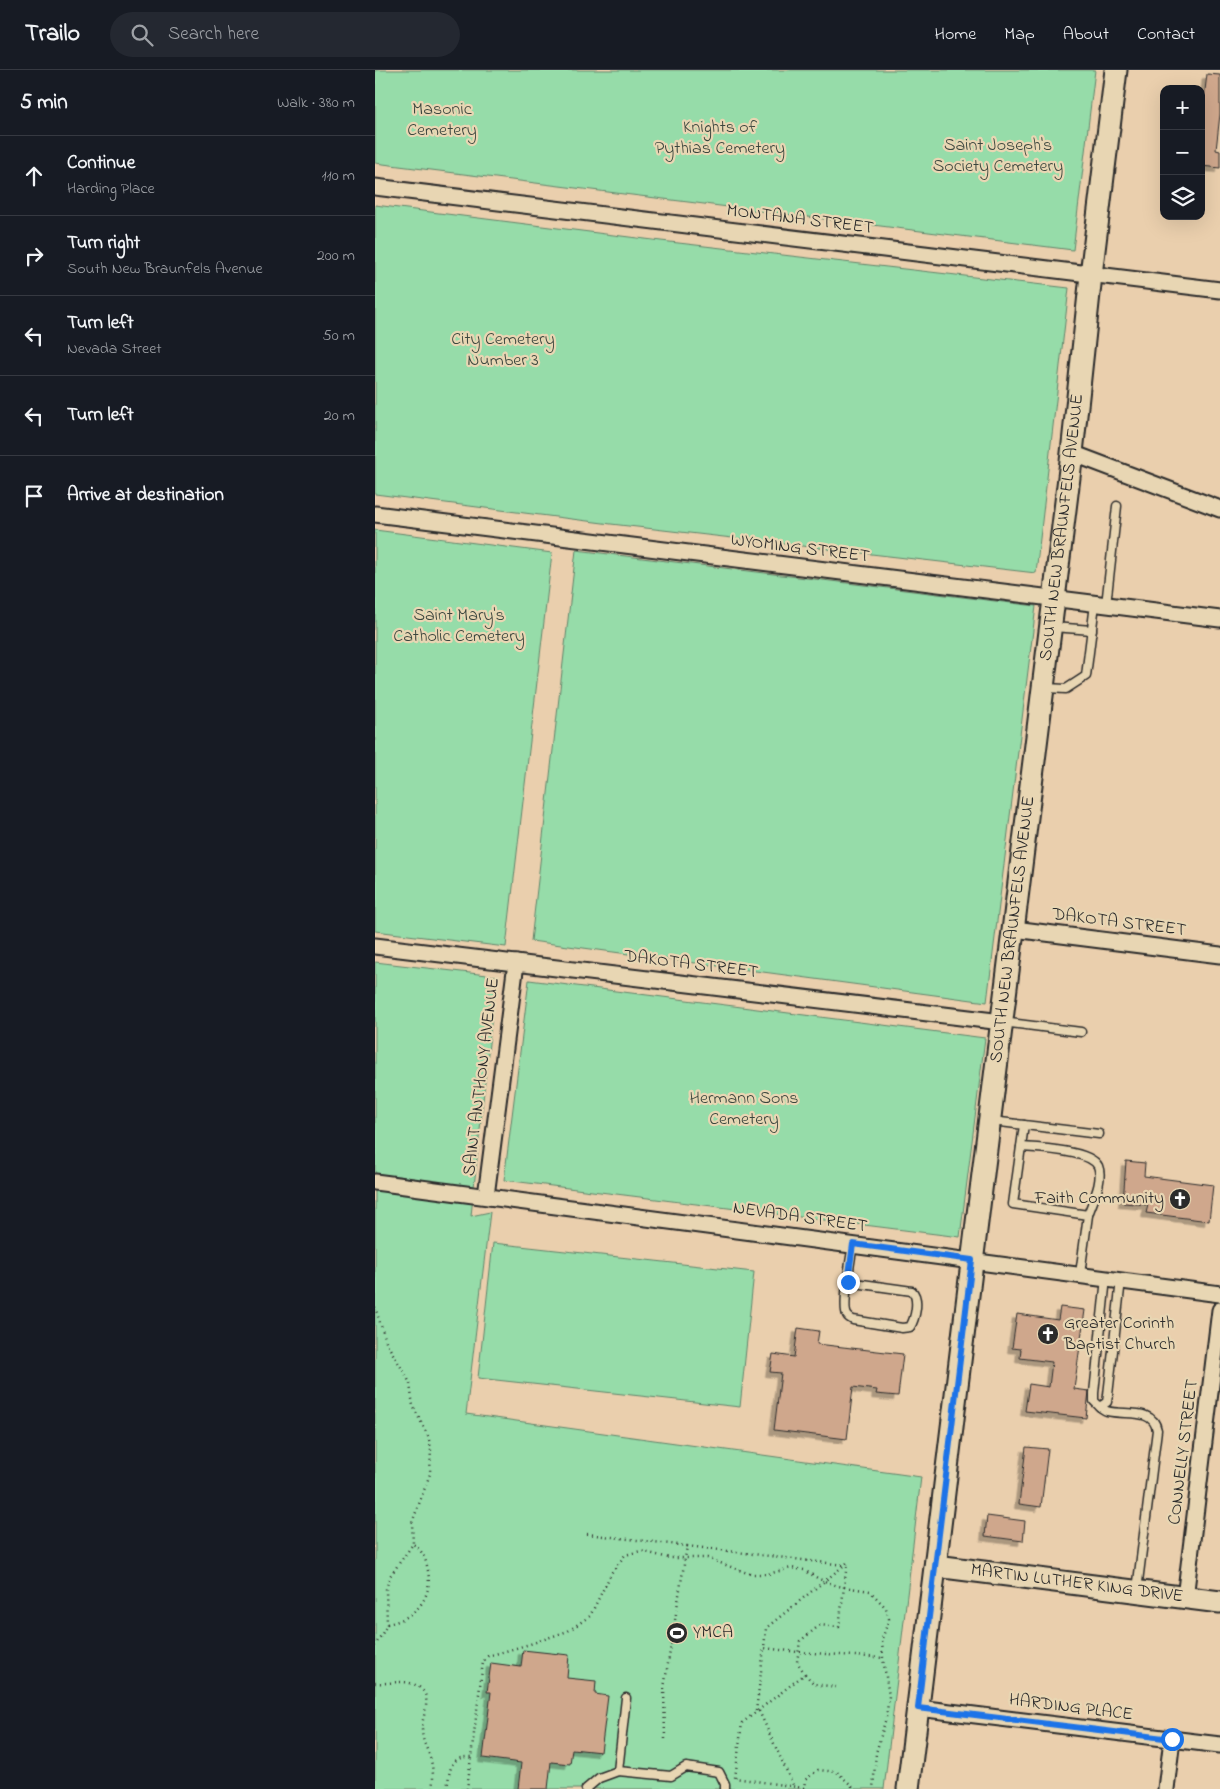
<!DOCTYPE html>
<html lang="en">
<head>
<meta charset="utf-8">
<style>
  :root { --surface:#171b24; --page:#242831; --text:#f1f3f6; --muted:#9ea1a6; --line:#363941 }
  body { margin:0; font-family:"Indie Flower",sans-serif; background:var(--page); color:var(--text) }
  .controls { position:absolute; right:15px; top:15px; display:grid; overflow:hidden; border-radius:10px; box-shadow:0 5px 20px #0002 }
  .controls button { width:45px; height:45px; display:grid; place-items:center; padding:0; border:0; border-bottom:1px solid var(--line); background:var(--surface); color:var(--text); font:25px sans-serif }
  .stop { position:absolute; width:15px; height:15px; margin:-11px; border:4px solid #1a73e8; border-radius:50%; background:#fff }
  .stop.end { background:#1a73e8; border-color:#fff; box-shadow:0 1px 5px #0008 }
  .list { margin:0; padding:0; list-style:none }
  h2 { display:flex; justify-content:space-between; align-items:center; height:65px; margin:0; padding:0 20px; font-size:21px }
  h2 small { font-size:16px; font-weight:400; color:var(--muted) }
  .list li { display:grid; grid-template-columns:32px 1fr auto; gap:15px; align-items:center; box-sizing:border-box; height:80px; padding:0 20px; border-top:1px solid var(--line) }
  .list b { display:block; font-size:19px; white-space:nowrap }
  .list p { margin:0; font-size:16px; white-space:nowrap; color:var(--muted) }
  .list em { font-size:16px; font-style:normal; color:var(--muted) }
  .icon { flex:none; width:28px; height:28px; fill:none; stroke:currentColor; stroke-width:2; stroke-linecap:round; stroke-linejoin:round }
  .map { position:relative; flex:none; width:845px; height:1719px; overflow:hidden }
  header { display:flex; align-items:center; gap:30px; box-sizing:border-box; height:70px; padding:0 25px; background:var(--surface); border-bottom:1px solid var(--line) }
  header strong { font-size:24px }
  nav { display:flex; gap:28px; margin-inline-start:auto; font-size:18px }
  .search { width:350px; height:45px; background:var(--page); display:flex; align-items:center; gap:12px; box-sizing:border-box; padding:0 18px; border-radius:28px; color:var(--muted); font-size:19px }
  main { display:flex }
  aside { flex:1; background:var(--surface) }
  .map>svg:first-child { display:block }
  .green { fill:#96dca9; stroke:#60846a }
  .building { fill:#cfa78c; stroke:#2b2b2b; filter:url(#shadow) }
  .lines { fill:none; stroke-linecap:round; stroke-linejoin:round }
  .lane-casing { stroke:#2b2b2b; stroke-width:11 }
  .street-casing { stroke:#2b2b2b; stroke-width:19 }
  .secondary-casing { stroke:#2b2b2b; stroke-width:25 }
  .path { stroke:#2b2b2b; stroke-width:2.5; stroke-dasharray:1 4; stroke-linecap:butt }
  .lane { stroke:#e8d6b3; stroke-width:8 }
  .street { stroke:#e8d6b3; stroke-width:15 }
  .secondary { stroke:#e8d6b3; stroke-width:21 }
  .route { stroke:#1a73e8; stroke-width:6 }
  .labels { text-anchor:middle; dominant-baseline:central; stroke-width:4.5; stroke-linejoin:round; paint-order:stroke }
  .park-label { font-size:18px; fill:#3b463e; stroke:#e8d6b3 }
  .street-label { font-size:18px; fill:#2b2b2b; stroke:#e8d6b3 }
  .poi-label { font-size:18px; fill:#2b2b2b; stroke:#e8d6b3; text-anchor:start }
</style>
</head>
<body>
<header>
<strong>Trailo</strong>
<div class="search"><svg class="icon" aria-label="search" viewBox="0 0 24 24"><circle cx="10" cy="10" r="6"/><path d="M15 15l6 6"/></svg>Search here</div>
<nav><a>Home</a><a>Map</a><a>About</a><a>Contact</a></nav>
</header>
<main>
<aside>
<h2>5 min<small>Walk · 380 m</small></h2>
<ul class="list">
<li><svg class="icon" aria-label="ahead" viewBox="0 0 24 24"><path d="M12 20V5M6 11l6-6 6 6"/></svg><div><b>Continue</b><p>Harding Place</p></div><em>110 m</em></li>
<li><svg class="icon" aria-label="right" viewBox="0 0 24 24"><path d="M7 20v-9h11M14 6l5 5-5 5"/></svg><div><b>Turn right</b><p>South New Braunfels Avenue</p></div><em>200 m</em></li>
<li><svg class="icon" aria-label="left" viewBox="0 0 24 24"><path d="M17 20v-9H6M10 6l-5 5 5 5"/></svg><div><b>Turn left</b><p>Nevada Street</p></div><em>50 m</em></li>
<li><svg class="icon" aria-label="left" viewBox="0 0 24 24"><path d="M17 20v-9H6M10 6l-5 5 5 5"/></svg><div><b>Turn left</b></div><em>20 m</em></li>
<li><svg class="icon" aria-label="arrive" viewBox="0 0 24 24"><path d="M6 21V4h12l-3 4 3 4H6"/></svg><div><b>Arrive at destination</b></div></li>
</ul>
</aside>
<div class="map">
<svg width="845" height="1719" viewBox="0 0 845 1719">
  <defs>
    <filter id="shadow"><feDropShadow dx="-4.5" dy="4.5" stdDeviation="0" flood-color="#0004"/></filter>
  </defs>
  <rect width="100%" height="100%" fill="#eacfad"/>
  <filter id="ink" filterUnits="userSpaceOnUse"><feTurbulence type="fractalNoise" baseFrequency=".02" numOctaves="2"/><feDisplacementMap in="SourceGraphic" scale="10" xChannelSelector="R" yChannelSelector="G"/><feConvolveMatrix kernelMatrix="1 2 1 2 8 2 1 2 1" color-interpolation-filters="sRGB"/></filter>
  <g filter="url(#ink)">
    <g class="green">
      <path d="M0,0h720l-22,180 -698,-87z"/>
      <path d="M0,135l286,36 408,47 -33,285 -425,-49 -236,-30z"/>
      <path d="M0,460l177,23 -46,394 -131,-16z"/>
      <path d="M201,480l460,56 -49,396 -456,-61z"/>
      <path d="M0,892l121,14 -25,240 19,-4 -24,202 455,63 -37,312h-509z"/>
      <path d="M154,910l456,58 -25,199 -456,-57z"/>
      <path d="M118,1173l261,29 -14,135 -262,-29z"/>
    </g>
    <g class="building">
      <path d="M832,4l13,1v39l-4,36 4,1v17l-19,-2v-43z"/>
      <path d="M751,1091l19,2 -1,13 69,9 -4,36 -63,-8 2,-8 -25,-2z"/>
      <path d="M685,1237l25,3 -11,79 15,2 -3,27 -61,-7 4,-27 20,3 3,-25 -32,-4 1,-9 -9,-1 5,-34 41,6z"/>
      <path d="M423,1258l21,3 -2,13 86,10 -5,42 -22,-2 1,-4 -24,-3 -6,52 -73,-9 7,-57 -11,-1 3,-18 21,3z"/>
      <path d="M651,1377l22,2 -7,58 -22,-3z"/>
      <path d="M612,1446l38,5 -2,20 -38,-5z"/>
      <path d="M148,1580l46,5 -2,23 29,3 -1,13 13,2 -7,56 -29,-3 -2,15 -19,-2 -3,27h-30l3,-26 -38,-5 8,-66h-4l4,-29 30,4z"/>
    </g>
    <g class="lines">
      <g class="lane-casing">
        <g id="lane">
          <path d="M731,535l11,-99"/>
          <path d="M678,557l39,3"/>
          <path d="M671,618l20,1 20,-13 9,-72"/>
          <path d="M627,952l79,10"/>
          <path d="M617,1051l107,13"/>
          <path d="M649,1055l-11,79 75,11 -8,59"/>
          <path d="M646,1077c16,1 69,3 77,19 6,15 -6,36 -10,49"/>
          <path d="M731,1208l-12,115v8c4,4 8,9 13,10 17,5 46,-4 50,19l-20,160"/>
          <path d="M473,1212l64,9c8,8 3,28 -2,36l-8,1 -49,-8c-2,-1 -5,-3 -6,-5 -5,-9 4,-58 6,-71"/>
          <path d="M725,1337l7,-5 1,-7 13,-115"/>
          <path d="M243,1701l8,-73"/>
          <path d="M211,1719l13,-11 19,-7 53,5 15,-9 33,5 6,12v5"/>
        </g>
      </g>
      <g class="street-casing">
        <g id="street">
          <path d="M0,117l845,103"/>
          <path d="M697,383l148,56"/>
          <path d="M0,444l845,105"/>
          <path d="M639,859l206,26"/>
          <path d="M0,876l627,76"/>
          <path d="M0,1112l845,112"/>
          <path d="M111,1126l30,-233"/>
          <path d="M810,1528l35,-288"/>
          <path d="M543,1638l302,37"/>
          <path d="M791,1719l6,-50"/>
        </g>
      </g>
      <g class="secondary-casing">
        <g id="secondary">
          <path id="s1" d="M561,1496l284,36"/>
          <path id="s2" d="M533,1719l62,-510 102,-826 19,-178 25,-205"/>
        </g>
      </g>
      <g class="path">
        <path d="M0,1237l12,37 20,33 3,7 3,22 15,30 3,12 -1,26 -18,49 1,21 -23,32 -4,13 1,36 -12,21"/>
        <path d="M212,1464l100,12"/>
        <path d="M12,1554c27,-5 46,-25 41,-53 -2,-12 -5,-20 -15,-27"/>
        <path d="M430,1604l-8,-12 3,-21 20,-16 19,2 8,-64 -81,65 -2,20 34,4 85,6"/>
        <path d="M0,1613c15,2 32,-6 45,5 13,10 2,27 2,40 0,11 3,17 7,26 4,11 5,24 3,35"/>
        <path d="M381,1641l8,-63"/>
        <path d="M384,1641l35,76"/>
        <path d="M290,1669l-1,-51 23,-142 157,19"/>
        <path d="M429,1718l-69,-10 7,-55 63,-49 9,10 22,3"/>
        <path d="M72,1719c3,-19 2,-33 24,-32"/>
        <path d="M92,1719l16,-127 5,-6 42,-12 38,-13 22,-15 22,-44 13,-17 16,-4 28,7h38l43,16h18l23,-6 13,2 15,9 19,7 32,5 16,17 3,11 -7,20 1,19 6,38 -3,22 -10,35 -3,36"/>
        <path d="M429,1719l1,-9 13,-10 19,2 15,14v3"/>
      </g>
      <use href="#lane" class="lane"/>
      <use href="#street" class="street"/>
      <use href="#secondary" class="secondary"/>
    </g>
  </g>
  <g class="lines" filter="url(#ink)">
    <path class="route" d="M473,1212l5,-38 119,16 -54,448 254,31"/>
  </g>
  <defs>
    <g id="church-disc" transform="scale(1.125)"><circle r="9.5" fill="#2b2b2b" stroke="#e8d6b3"/><path d="M-1.2-6h2.4v3.5h3.3v2.4h-3.3V6h-2.4V-.1h-3.3v-2.4h3.3Z" fill="#fff"/></g>
    <g id="stadium-disc" transform="scale(1.125)"><circle r="9.5" fill="#2b2b2b" stroke="#e8d6b3"/><path d="M0-5a6.5 5 0 1 0 0 10a6.5 5 0 1 0 0-10ZM-3.5-1.8h7v3.6h-7Z" fill="#fff"/></g>
  </defs>
  <g fill-rule="evenodd">
    <use href="#church-disc" x="805" y="1129"/>
    <use href="#church-disc" x="673" y="1264"/>
    <use href="#stadium-disc" x="302" y="1563"/>
  </g>
  <g class="labels">
    <g class="park-label">
      <text x="67" y="40">Masonic<tspan x="67" dy="21">Cemetery</tspan></text>
      <text x="345" y="58">Knights of<tspan x="345" dy="21">Pythias Cemetery</tspan></text>
      <text x="623" y="76">Saint Joseph's<tspan x="623" dy="21">Society Cemetery</tspan></text>
      <text x="128" y="270">City Cemetery<tspan x="128" dy="21">Number 3</tspan></text>
      <text x="84" y="546">Saint Mary's<tspan x="84" dy="21">Catholic Cemetery</tspan></text>
      <text x="369" y="1029">Hermann Sons<tspan x="369" dy="21">Cemetery</tspan></text>
    </g>
    <g class="street-label">
      <text transform="translate(425 150) rotate(7)">MONTANA STREET</text>
      <text stroke="none"><textPath href="#s2" startOffset="1271">SOUTH NEW BRAUNFELS AVENUE</textPath></text>
      <text transform="translate(425 479) rotate(7)">WYOMING STREET</text>
      <text transform="translate(744 853) rotate(7)">DAKOTA STREET</text>
      <text stroke="none"><textPath href="#s2" startOffset="866">SOUTH NEW BRAUNFELS AVENUE</textPath></text>
      <text transform="translate(316 895) rotate(7)">DAKOTA STREET</text>
      <text transform="translate(107 1007) rotate(-83)">SAINT ANTHONY AVENUE</text>
      <text transform="translate(425 1148) rotate(8)">NEVADA STREET</text>
      <text transform="translate(809 1382) rotate(-83)">CONNELLY STREET</text>
      <text stroke="none"><textPath href="#s1" startOffset="142">MARTIN LUTHER KING DRIVE</textPath></text>
      <text transform="translate(696 1638) rotate(7)">HARDING PLACE</text>
    </g>
    <g class="poi-label">
      <text x="789" y="1129" text-anchor="end">Faith Community</text>
      <text x="689" y="1254">Greater Corinth<tspan x="689" dy="21">Baptist Church</tspan></text>
      <text x="318" y="1563">YMCA</text>
    </g>
  </g>
</svg>
<div class="controls">
<button>+</button>
<button>−</button>
<button><svg class="icon" aria-label="layers" viewBox="0 0 24 24"><path d="M12 4l9 5-9 5-9-5zM3 14l9 5 9-5"/></svg></button>
</div>
<div class="stop" style="left:797px;top:1669px"></div>
<div class="stop end" style="left:473px;top:1212px"></div>
</div>
</main>
</body>
</html>
